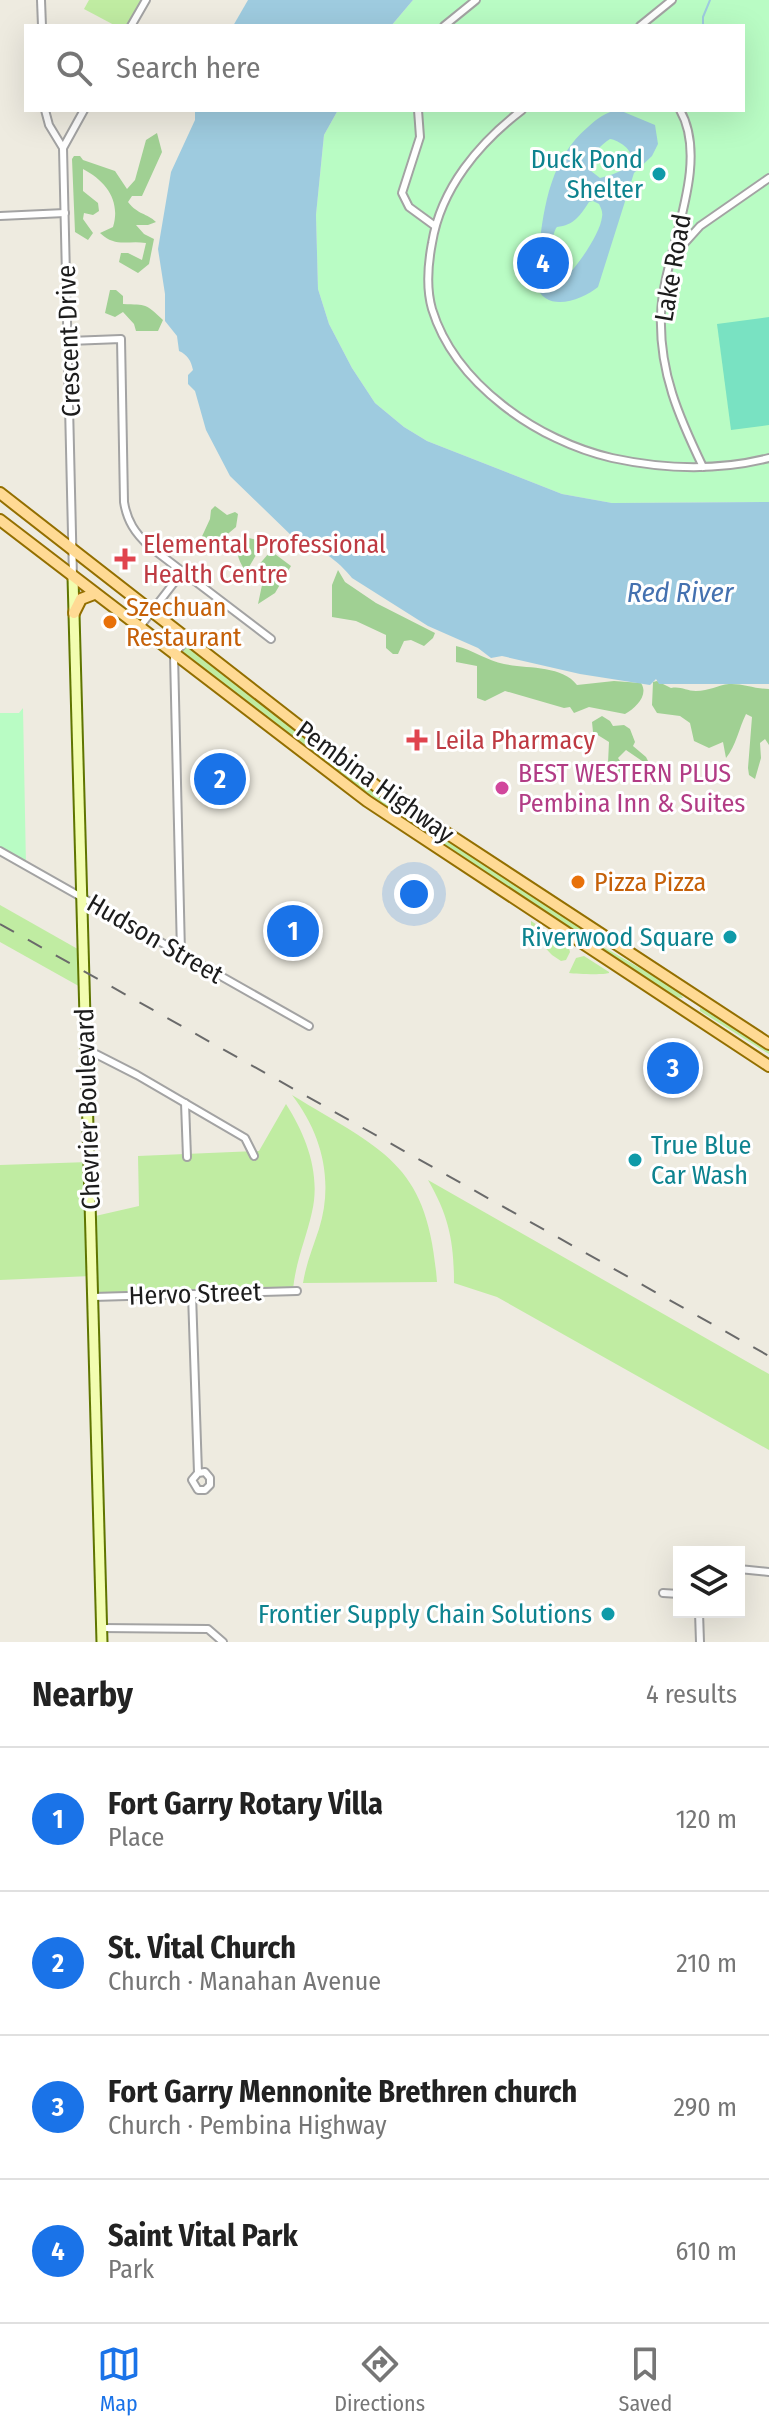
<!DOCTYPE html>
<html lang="en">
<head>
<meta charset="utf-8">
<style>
  :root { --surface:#fff; --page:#f6f6f6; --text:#222; --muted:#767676; --line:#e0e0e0; --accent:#1a73e8 }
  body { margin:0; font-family:"Fira Sans Condensed",sans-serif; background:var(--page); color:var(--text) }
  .controls { position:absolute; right:24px; bottom:24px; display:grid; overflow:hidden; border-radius:0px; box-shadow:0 8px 32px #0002 }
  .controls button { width:72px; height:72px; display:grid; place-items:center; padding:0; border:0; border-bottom:2px solid var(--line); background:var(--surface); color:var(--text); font:40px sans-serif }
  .you { position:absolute; left:414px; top:894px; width:28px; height:28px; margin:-20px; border:6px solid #fff; border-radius:50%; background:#1a73e8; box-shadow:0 0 0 12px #1a73e833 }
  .badge { display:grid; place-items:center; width:52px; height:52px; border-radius:50%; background:var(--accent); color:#fff; font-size:26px; font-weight:700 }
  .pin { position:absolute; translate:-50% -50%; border:4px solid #fff; box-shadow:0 2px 8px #0006 }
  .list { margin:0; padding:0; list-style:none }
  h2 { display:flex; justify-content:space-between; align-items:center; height:104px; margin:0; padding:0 32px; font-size:34px }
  h2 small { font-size:26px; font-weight:400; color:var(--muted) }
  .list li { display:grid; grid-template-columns:52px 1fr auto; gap:24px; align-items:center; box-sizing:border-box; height:144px; padding:0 32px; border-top:2px solid var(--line) }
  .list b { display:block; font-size:30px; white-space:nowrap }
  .list p { margin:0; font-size:26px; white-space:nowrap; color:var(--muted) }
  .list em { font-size:26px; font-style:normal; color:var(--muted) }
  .icon { flex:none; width:44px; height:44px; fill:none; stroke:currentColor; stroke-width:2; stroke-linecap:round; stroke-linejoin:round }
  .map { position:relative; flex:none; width:769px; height:1642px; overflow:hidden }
  .search { position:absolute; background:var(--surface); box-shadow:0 8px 32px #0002; left:24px; right:24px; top:24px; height:88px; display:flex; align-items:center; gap:20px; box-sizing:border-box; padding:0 28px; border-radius:0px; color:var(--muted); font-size:30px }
  .sheet { height:680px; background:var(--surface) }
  nav { display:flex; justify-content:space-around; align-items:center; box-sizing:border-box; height:112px; border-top:2px solid var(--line); background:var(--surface); font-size:22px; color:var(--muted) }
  nav a { display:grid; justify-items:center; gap:4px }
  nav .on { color:var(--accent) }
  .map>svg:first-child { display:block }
  .grass { fill:#c0eca2 }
  .forest { fill:#a0d093 }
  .park { fill:#b9fcc4 }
  .pitch { fill:#79e2c2 }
  .water { fill:#9ecbdf; fill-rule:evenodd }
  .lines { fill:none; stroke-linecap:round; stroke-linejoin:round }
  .stream { stroke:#9ecbdf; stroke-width:2 }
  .street-casing { stroke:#a3a3a3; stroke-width:10 }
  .secondary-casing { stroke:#5f7500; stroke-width:13 }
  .primary-casing { stroke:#936f00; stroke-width:14 }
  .street { stroke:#fff; stroke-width:6 }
  .secondary { stroke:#f2fdb0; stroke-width:9 }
  .primary { stroke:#ffda94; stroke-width:10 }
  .rail { stroke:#6a6a6a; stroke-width:2; stroke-dasharray:16 16; stroke-linecap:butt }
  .culture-dot { fill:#0f9aa8; stroke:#fff; stroke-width:3 }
  .health-dot { fill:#e0444e; stroke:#fff; stroke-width:3 }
  .food-dot { fill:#e8710a; stroke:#fff; stroke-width:3 }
  .hotel-dot { fill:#d1479c; stroke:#fff; stroke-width:3 }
  .labels { text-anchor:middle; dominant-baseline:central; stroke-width:6; stroke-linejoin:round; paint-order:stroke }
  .culture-label { font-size:26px; fill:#0d838f; stroke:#fff; text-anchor:end }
  .street-label { font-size:26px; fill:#1c1c1c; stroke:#fff }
  .health-label { font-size:26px; fill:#be3a42; stroke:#fff; text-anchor:start }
  .food-label { font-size:26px; fill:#c56008; stroke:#fff; text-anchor:start }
  .hotel-label { font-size:26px; fill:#b23c85; stroke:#fff; text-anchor:start }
  .water-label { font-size:28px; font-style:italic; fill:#4471b0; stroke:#fff }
</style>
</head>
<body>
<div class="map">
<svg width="769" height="1642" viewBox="0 0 769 1642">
  <rect width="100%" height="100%" fill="#eeebe0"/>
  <g class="grass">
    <path d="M89,0h52l-15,26h-10l-32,-17z"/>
    <path d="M186,640l164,127 241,161 -10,16 -176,-116 -231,-172z"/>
    <path d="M0,905l83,47 1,37 -84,-47z"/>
    <path d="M531,921l37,24 2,7 -4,8 -5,1 -9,-6 -21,-22z"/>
    <path d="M595,942l74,43 10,6 4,7 -9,-1 -80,-53z"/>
    <path d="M584,956l25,16v1c-5,2 -32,1 -40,0l7,-15z"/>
    <path d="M700,1008l11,4 58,38v4l-69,-43z"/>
    <path d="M292,1095c93,57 136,68 145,187l-134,1c3,-19 10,-36 16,-54 15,-48 3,-95 -27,-134z"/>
    <path d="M286,1104c20,31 35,70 26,108 -6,27 -17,51 -19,79l-200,6 -2,-21 -91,4v-115l89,-3 2,55 48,-11 -1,-50 121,-5z"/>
    <path d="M428,1180l341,194v76l-272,-153 -43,-14c0,-41 -5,-67 -26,-103z"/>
  </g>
  <g class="forest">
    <path d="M157,133l5,19 -20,44h-10l-4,6c10,13 19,11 28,20l-8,3h-12l8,9 10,5 -5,25 -11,9 -19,-11 2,-9h7l14,7 4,-17c-19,-3 -30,5 -46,-10l13,-6c8,-26 -7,-46 -30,-58v22l15,12 1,8 -6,4 -9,-2 -1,6 10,14 -5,7 -13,-8 -3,-73 2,-3h6l3,4 32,11 12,18 8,-9 11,-40z"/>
    <path d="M110,290h6l7,6v8c24,1 22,-1 40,16l-5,11h-22l-2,-7 -11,-12 -8,5 -10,-4z"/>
    <path d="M215,506l12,9 8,-3 3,2 -2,13 -19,16 -7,1 -10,6 -2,-5 12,-26 1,-9z"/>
    <path d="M245,537l12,3 2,10 -10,17h8l12,-14 6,1 16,12 -16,27 -17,11 7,-33 -15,7c-9,-14 -20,-27 -5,-41z"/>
    <path d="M338,570l7,12 31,21 59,30 -2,5 -9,8 -13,-6 -7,1 -6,13h-5l-7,-6v-13l-30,-14 -24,-4v-32z"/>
    <path d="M456,646c17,4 32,15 48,18 23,5 58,1 73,21l37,-4 27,2c8,12 -5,25 -16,31l-36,-7 -15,6 -4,-6 -6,1 -59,-17 -20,10 -8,-3v-32l-21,-4z"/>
    <path d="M657,681l14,7c10,-2 15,3 25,3 13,0 22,-6 33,-7 12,-1 27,5 40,5v56l-4,-6 -5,4 1,15 -6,21 -6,-4 -1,-7 4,-51 -6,-3c-7,14 -10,32 -20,44l-3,-16 -14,6 -15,-7 -4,-18 -10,-7 -23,-3 -5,-8 1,-23z"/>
    <path d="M602,716l8,5 3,5 11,-1 6,4 5,13 -2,4 13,11 2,4 -3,2 -19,-13 -8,8 10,15 -4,3 -13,-1 -3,-12 1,-21 -16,-10 -1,-10z"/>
  </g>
  <g class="park">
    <path d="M413,0h356v502l-157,1 -50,-9 -135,-53 -23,-14 -29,-24 -23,-35 -23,-44 -11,-35 -2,-74 8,-80 14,-25h405v-84h-352z"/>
    <path d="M23,708l3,158 -26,-15v-138h19z"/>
  </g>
  <path class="pitch" d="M769,317v108l-38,5 -14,-106z"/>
  <g class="water">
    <path d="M248,0h165l-22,26h-158z"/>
    <path d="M195,110h143l-14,25 -8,80 2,74 11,35 23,44 23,35 29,24 23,14 135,53 50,9 157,-1v182h-110l-3,-5 -6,6 -70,-11 -78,-18 -11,2 -13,-10 -50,-22 -76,-48c-12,-16 -37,-34 -57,-39l-65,-63 -24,-46 -11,-39 -7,-7v-9l5,-5c-2,-9 -5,-15 -14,-19l-2,-15 -12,-15v-27l-7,-45 13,-77 24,-52z"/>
    <path d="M619,110l36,15 3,19 -6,12 -18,17 -36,114c-16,13 -52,27 -62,-2 -4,-11 2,-25 3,-36 5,-44 12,-91 49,-122 10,-9 17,-15 31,-17zM610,139c12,2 30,16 16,28 -6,6 -19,9 -26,11l-9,-7c-2,-14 8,-25 19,-32zM593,201l6,3c2,4 4,8 3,13 -2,19 -32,61 -48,70l-6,-2c-2,-8 3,-52 9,-58 17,-2 23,-11 32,-25z"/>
  </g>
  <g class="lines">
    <path class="stream" d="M703,26v-9l7,-17"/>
    <g class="street-casing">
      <g id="street">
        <path d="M41,0l1,26"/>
        <path d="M131,26l15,-26"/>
        <path d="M444,26l32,-26"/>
        <path d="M640,26l32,-26"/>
        <path d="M45,110l4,15 14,23"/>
        <path d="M418,110l2,27 -18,56 7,14 26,19"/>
        <path d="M522,110c-43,33 -81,78 -90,133 -4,21 -6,45 0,66 23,75 106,132 180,149 51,11 106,13 157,0"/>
        <path d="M680,110c32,56 -18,146 -19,205 -2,57 18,102 42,152"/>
        <path d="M0,216l65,-3"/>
        <path d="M673,256l27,-30 69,-48"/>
        <path d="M69,341l52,-2 3,163c3,19 11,31 25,44l122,93"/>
        <path d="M73,577l-10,-429 21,-38"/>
        <path d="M139,628l44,-57"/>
        <path d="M0,851l309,175"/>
        <path d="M181,953l-7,-298 12,-15"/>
        <path d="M86,1049l51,26 108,63 9,18"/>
        <path d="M185,1103l2,54"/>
        <path d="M192,1294l6,179 -6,7 6,10h7l5,-5v-7l-5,-6 -7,1"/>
        <path d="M93,1297l204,-6"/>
        <path d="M739,1569l30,3"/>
        <path d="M663,1593l16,1"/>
        <path d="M699,1612l1,30"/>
        <path d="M101,1628l107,1 15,13"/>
      </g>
    </g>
    <g class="secondary-casing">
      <path id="secondary" d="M73,577l29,1065"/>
    </g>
    <g class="primary-casing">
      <g id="primary">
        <path d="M0,493l384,299 385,252"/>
        <path d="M0,520l367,281 402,265"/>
        <path d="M74,613l7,-14 13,-5"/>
      </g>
    </g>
    <use href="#street" class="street"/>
    <use href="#secondary" class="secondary"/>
    <use href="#primary" class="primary"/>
    <path class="rail" d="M0,924l769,432"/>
  </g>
  <g class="culture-dot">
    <circle cx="659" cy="174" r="8"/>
    <circle cx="730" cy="937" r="8"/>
    <circle cx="635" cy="1160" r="8"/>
    <circle cx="608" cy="1614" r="8"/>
  </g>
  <g class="health-dot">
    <path d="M121 547h8v8h8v8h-8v8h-8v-8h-8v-8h8z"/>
    <path d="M413 728h8v8h8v8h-8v8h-8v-8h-8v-8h8z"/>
  </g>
  <g class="food-dot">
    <circle cx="110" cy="622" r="8"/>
    <circle cx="578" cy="882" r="8"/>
  </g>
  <circle class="hotel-dot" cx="502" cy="788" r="8"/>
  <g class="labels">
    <g class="culture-label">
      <text x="643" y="159">Duck Pond<tspan x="643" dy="30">Shelter</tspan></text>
      <text x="714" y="937">Riverwood Square</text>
      <text x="651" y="1145" text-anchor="start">True Blue<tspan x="651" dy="30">Car Wash</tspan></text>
      <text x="592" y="1614">Frontier Supply Chain Solutions</text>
    </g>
    <g class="street-label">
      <text transform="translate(673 268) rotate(-80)">Lake Road</text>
      <text transform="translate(69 341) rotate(-92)">Crescent Drive</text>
      <text transform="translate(375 782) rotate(36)">Pembina Highway</text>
      <text transform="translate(155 939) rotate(30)">Hudson Street</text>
      <text transform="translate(88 1109) rotate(-92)">Chevrier Boulevard</text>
      <text transform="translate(195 1294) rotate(-2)">Hervo Street</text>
    </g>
    <g class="health-label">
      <text x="143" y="544">Elemental Professional<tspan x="143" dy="30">Health Centre</tspan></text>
      <text x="435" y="740">Leila Pharmacy</text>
    </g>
    <g class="food-label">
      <text x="126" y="607">Szechuan<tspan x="126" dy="30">Restaurant</tspan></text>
      <text x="594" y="882">Pizza Pizza</text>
    </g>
    <g class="hotel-label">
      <text x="518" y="773">BEST WESTERN PLUS<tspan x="518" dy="30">Pembina Inn &amp; Suites</tspan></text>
    </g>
    <g class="water-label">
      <text x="680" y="592">Red River</text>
    </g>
  </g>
</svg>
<div class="controls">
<button><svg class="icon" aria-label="layers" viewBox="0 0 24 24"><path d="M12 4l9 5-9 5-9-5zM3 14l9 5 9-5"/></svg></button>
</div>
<div class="you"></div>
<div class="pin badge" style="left:293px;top:931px">1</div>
<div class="pin badge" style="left:220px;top:779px">2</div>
<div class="pin badge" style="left:673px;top:1068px">3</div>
<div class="pin badge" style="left:543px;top:263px">4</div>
<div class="search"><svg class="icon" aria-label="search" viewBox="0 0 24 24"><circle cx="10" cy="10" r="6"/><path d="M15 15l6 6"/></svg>Search here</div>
</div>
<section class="sheet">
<h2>Nearby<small>4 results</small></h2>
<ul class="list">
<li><span class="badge">1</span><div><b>Fort Garry Rotary Villa</b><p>Place</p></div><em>120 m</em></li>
<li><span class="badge">2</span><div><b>St. Vital Church</b><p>Church · Manahan Avenue</p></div><em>210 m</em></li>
<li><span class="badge">3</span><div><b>Fort Garry Mennonite Brethren church</b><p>Church · Pembina Highway</p></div><em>290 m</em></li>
<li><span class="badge">4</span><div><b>Saint Vital Park</b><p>Park</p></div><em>610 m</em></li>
</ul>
</section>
<nav>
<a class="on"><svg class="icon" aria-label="map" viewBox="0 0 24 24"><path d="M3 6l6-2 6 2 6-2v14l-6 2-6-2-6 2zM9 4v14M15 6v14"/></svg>Map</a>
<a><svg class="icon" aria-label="directions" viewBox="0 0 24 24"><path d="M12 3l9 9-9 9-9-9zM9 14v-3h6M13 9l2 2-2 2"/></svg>Directions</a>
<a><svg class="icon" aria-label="saved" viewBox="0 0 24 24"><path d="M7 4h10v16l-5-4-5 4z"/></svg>Saved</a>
</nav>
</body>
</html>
